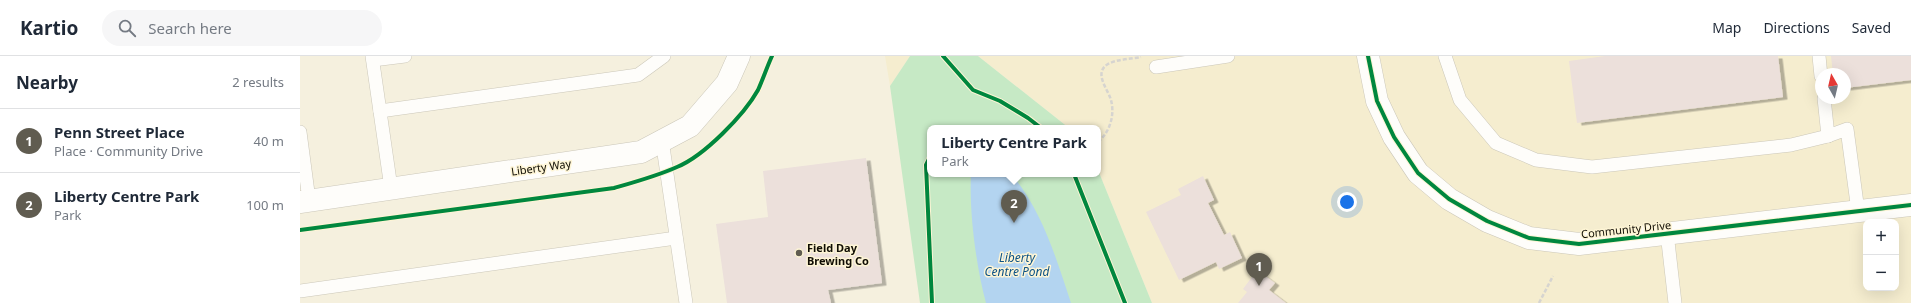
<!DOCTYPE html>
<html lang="en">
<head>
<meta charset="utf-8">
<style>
  :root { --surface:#fff; --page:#f6f6f7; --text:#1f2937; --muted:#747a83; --line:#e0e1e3; --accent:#605c50 }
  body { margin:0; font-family:"Noto Sans",sans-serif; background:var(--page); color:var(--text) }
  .controls { position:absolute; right:12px; bottom:12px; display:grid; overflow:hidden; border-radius:8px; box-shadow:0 4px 16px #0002 }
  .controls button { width:36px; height:36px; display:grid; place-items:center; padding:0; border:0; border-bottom:1px solid var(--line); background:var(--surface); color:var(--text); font:20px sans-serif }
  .compass { position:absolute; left:1515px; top:12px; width:36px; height:36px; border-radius:50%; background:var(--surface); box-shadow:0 4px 16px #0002; rotate:352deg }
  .you { position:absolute; left:1047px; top:146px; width:14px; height:14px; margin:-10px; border:3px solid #fff; border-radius:50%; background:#1a73e8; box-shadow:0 0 0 6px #1a73e833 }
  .badge { display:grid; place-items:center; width:26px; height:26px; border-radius:50%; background:var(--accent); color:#fff; font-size:13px; font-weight:700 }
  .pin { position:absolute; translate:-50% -33px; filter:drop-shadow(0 1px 2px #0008) }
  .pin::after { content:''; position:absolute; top:21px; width:14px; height:12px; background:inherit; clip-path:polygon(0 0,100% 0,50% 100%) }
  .popup { position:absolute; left:627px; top:69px; width:174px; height:52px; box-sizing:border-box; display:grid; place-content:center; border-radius:8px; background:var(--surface); filter:drop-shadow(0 1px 3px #0005); font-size:13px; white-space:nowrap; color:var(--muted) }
  .popup b { font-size:15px; color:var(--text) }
  .popup::after { content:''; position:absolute; left:50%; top:100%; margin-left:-8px; border:8px solid transparent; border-top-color:var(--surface) }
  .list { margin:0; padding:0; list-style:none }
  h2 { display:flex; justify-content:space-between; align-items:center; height:52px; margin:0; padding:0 16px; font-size:17px }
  h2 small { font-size:13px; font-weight:400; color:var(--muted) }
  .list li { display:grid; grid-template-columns:26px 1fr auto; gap:12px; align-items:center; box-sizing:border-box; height:64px; padding:0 16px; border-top:1px solid var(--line) }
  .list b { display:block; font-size:15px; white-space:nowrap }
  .list p { margin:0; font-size:13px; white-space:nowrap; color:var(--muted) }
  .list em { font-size:13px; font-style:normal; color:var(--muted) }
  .icon { flex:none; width:22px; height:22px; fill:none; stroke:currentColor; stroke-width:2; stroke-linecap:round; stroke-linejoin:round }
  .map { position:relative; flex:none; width:1611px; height:247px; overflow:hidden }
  header { display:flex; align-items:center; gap:24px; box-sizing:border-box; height:56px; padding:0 20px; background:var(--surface); border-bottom:1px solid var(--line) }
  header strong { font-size:19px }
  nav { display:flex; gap:22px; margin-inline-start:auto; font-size:14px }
  .search { width:280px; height:36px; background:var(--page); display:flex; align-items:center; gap:10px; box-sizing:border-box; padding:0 14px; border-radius:22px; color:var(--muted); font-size:15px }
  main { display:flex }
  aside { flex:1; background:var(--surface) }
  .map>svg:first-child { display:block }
  .built { fill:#f5edcf; fill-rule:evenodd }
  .green { fill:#c6e9c5 }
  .water { fill:#b3d4f0 }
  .building { fill:#ece0db; filter:url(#shadow) }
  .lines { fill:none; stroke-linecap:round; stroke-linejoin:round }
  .service-casing { stroke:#cbc7b9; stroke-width:14 }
  .minor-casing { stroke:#cbc7b9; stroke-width:23 }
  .path { stroke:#d6d4d0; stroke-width:2.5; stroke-dasharray:4 2; stroke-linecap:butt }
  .service { stroke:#fefdfa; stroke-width:13 }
  .minor { stroke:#fefdfa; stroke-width:22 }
  .cycleway-casing { stroke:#fef5d5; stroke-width:6 }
  .cycleway { stroke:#00873e; stroke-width:4 }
  .poi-dot { fill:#605c50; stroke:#fef5d5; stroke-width:1.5 }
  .labels { text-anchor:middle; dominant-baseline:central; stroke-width:3; stroke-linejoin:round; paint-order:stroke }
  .street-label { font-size:11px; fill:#100d04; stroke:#fef5d5 }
  .poi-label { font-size:11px; font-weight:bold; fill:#100d04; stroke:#fef5d5; text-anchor:start }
  .water-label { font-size:12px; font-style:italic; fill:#0c5286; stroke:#fef5d5 }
</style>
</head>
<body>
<header>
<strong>Kartio</strong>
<div class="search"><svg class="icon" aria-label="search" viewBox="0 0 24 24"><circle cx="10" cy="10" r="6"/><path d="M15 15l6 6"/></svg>Search here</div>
<nav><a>Map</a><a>Directions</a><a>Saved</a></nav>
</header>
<main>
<aside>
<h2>Nearby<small>2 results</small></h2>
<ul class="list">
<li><span class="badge">1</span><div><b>Penn Street Place</b><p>Place · Community Drive</p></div><em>40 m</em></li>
<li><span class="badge">2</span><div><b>Liberty Centre Park</b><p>Park</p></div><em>100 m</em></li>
</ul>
</aside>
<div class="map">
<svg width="1611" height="247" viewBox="0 0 1611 247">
  <defs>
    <filter id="shadow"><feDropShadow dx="4.5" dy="2.5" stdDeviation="0" flood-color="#0004"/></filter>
  </defs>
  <rect width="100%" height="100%" fill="#f5f0de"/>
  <g class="built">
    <path d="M585,0h25l-20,30z"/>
    <path d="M678,0h933v247h-759l-54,-133v-42h-29zM1521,18h24v24h-24zM1566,166h30v66h-30z"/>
  </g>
  <path class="green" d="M610,0h68l91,72h-139v46h168v-4l54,133h-232l-30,-217z"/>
  <path class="water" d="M671,118h40c31,36 45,84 60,129h-85c-10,-37 -17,-91 -15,-129z"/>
  <g class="building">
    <path d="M1305,0h173l5,41 -206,26 -8,-62z"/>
    <path d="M1531,0h80v24l-66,8v-14h-12z"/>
    <path d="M566,102l16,125 -54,7 3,13h-104l-11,-79 52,-7 -5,-46z"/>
    <path d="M903,120l11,24 -6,3 16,32 6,-3 12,26 -23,11 -3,-7 -37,18 -33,-68 35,-17 -3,-6z"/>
    <path d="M957,214l18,13 -6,7 17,13h-48l9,-11 -4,-3z"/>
  </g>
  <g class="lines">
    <g class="service-casing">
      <g id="service">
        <path d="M72,0l19,132"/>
        <path d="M1145,0l15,44 36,43 40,17 56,7 199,-22 37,-9"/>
        <path d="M1519,0l2,20"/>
        <path d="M73,4l32,-4"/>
        <path d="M856,11l72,-11"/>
        <path d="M1524,42l4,38 19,-7 11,82"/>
        <path d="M80,55l258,-36 26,-19"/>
        <path d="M0,76l9,68"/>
        <path d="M362,84l24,163"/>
        <path d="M1367,177l8,70"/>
        <path d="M0,235l376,-53"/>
      </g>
    </g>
    <g class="minor-casing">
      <g id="minor">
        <path d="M1068,0l9,45 17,36 24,36 31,26 38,22 42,17 50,6 332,-39"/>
        <path d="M0,146l341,-50 49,-26 37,-43 12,-27"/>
      </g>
    </g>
    <g class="path">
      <path d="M798,86c12,-10 17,-27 13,-42 -3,-11 -18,-27 -3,-36 9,-5 24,-5 33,-7"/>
      <path d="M1239,247l14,-27"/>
    </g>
    <use href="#service" class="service"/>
    <use href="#minor" class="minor"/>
    <g class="cycleway-casing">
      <g id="cycleway">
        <path d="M643,0l30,34 27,11 28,17 13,10"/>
        <path d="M1068,0l9,45 17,36 24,36 31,26 38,22 42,17 50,6 332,-39"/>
        <path d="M630,101l-4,8 6,138"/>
        <path d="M774,118l51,129"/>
        <path d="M0,174l314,-42c21,-6 43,-12 63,-21 27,-11 67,-52 81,-77 5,-11 9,-23 14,-34"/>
      </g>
    </g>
    <use href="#cycleway" class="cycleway"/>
  </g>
  <circle class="poi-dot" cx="499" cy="197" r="4"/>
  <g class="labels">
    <g class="street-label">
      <text transform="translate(241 111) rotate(-8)">Liberty Way</text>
      <text transform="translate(1326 173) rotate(-6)">Community Drive</text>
    </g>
    <g class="poi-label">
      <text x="507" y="191">Field Day<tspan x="507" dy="13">Brewing Co</tspan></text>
    </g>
    <g class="water-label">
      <text x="717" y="201">Liberty<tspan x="717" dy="14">Centre Pond</tspan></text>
    </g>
  </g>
</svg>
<div class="controls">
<button>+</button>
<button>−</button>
</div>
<svg class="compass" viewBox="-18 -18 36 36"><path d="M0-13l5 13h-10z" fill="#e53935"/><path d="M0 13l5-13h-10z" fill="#747a83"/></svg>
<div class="you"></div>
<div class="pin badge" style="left:959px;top:230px">1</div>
<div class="pin badge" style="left:714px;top:167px">2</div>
<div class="popup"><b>Liberty Centre Park</b>Park</div>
</div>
</main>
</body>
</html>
